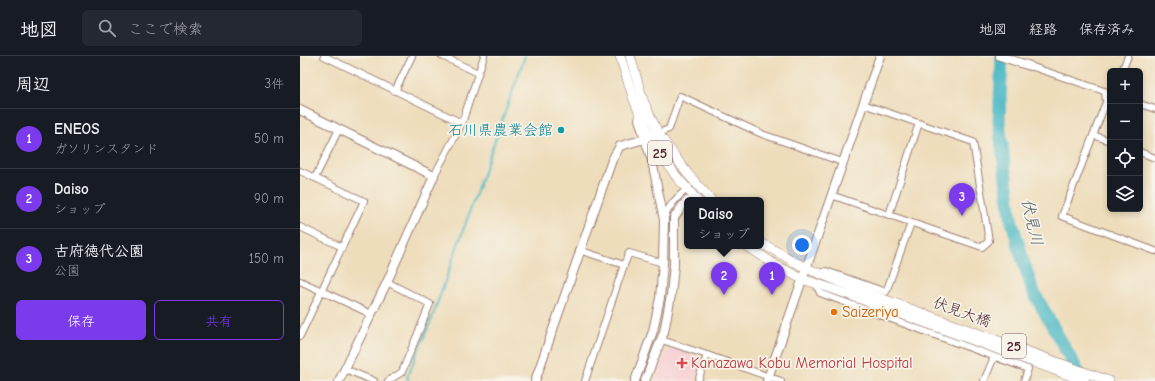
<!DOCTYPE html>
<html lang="ja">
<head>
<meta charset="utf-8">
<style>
  :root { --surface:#171b24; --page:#242831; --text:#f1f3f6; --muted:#9ea1a6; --line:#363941; --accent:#7c3aed }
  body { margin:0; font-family:"Comic Neue","Klee One",sans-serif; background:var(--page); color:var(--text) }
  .controls { position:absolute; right:12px; top:12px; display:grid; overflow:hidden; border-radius:6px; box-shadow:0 2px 6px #0003 }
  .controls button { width:36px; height:36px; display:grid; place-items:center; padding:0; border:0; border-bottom:1px solid var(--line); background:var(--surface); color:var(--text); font:20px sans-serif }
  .you { position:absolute; left:502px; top:189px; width:14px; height:14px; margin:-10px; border:3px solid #fff; border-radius:50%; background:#1a73e8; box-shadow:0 0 0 6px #1a73e833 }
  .badge { display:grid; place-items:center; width:26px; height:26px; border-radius:50%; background:var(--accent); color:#fff; font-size:13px; font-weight:700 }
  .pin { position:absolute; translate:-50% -33px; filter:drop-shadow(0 1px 2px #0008) }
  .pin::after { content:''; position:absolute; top:21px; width:14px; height:12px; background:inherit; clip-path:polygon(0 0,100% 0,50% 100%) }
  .popup { position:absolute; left:384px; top:141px; width:80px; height:52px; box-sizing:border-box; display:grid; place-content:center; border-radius:6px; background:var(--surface); filter:drop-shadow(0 1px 3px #0005); font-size:13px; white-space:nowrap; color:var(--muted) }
  .popup b { font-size:15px; color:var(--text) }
  .popup::after { content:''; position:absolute; left:50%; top:100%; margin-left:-8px; border:8px solid transparent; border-top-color:var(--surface) }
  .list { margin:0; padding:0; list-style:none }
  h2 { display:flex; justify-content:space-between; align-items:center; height:52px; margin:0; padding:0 16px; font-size:17px }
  h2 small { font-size:13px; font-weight:400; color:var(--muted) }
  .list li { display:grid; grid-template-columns:26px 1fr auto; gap:12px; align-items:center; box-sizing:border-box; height:60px; padding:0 16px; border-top:1px solid var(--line) }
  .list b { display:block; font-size:15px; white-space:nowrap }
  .list p { margin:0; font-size:13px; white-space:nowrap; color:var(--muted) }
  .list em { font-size:13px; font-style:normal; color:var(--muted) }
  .actions { display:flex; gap:8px; padding:12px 16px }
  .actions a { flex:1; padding:9px 0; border:1px solid var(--accent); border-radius:6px; text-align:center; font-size:14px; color:var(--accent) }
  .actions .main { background:var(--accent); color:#fff }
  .icon { flex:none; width:22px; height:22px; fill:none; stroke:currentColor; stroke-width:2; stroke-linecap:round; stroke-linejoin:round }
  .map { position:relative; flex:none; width:855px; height:325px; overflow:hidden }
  header { display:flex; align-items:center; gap:24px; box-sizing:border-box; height:56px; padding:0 20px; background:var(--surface); border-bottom:1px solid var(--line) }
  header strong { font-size:19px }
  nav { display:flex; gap:22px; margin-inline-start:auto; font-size:14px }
  .search { width:280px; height:36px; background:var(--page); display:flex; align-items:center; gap:10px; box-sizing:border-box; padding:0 14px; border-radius:6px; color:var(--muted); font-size:15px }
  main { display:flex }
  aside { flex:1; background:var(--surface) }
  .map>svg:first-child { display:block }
  .built { fill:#f7cfd4 }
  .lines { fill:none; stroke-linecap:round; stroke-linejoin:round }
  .stream { stroke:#4ab8c4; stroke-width:2 }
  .river { stroke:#4ab8c4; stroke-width:13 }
  .street-casing { stroke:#9c7e73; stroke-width:8 }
  .secondary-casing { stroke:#9c7e73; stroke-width:10 }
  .primary-casing { stroke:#9c7e73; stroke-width:10 }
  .street { stroke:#fff; stroke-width:6 }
  .secondary { stroke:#fff; stroke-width:8 }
  .primary { stroke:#fff; stroke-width:9 }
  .culture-dot { fill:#0f9aa8; stroke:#f7f3e8; stroke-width:1.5 }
  .food-dot { fill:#e8710a; stroke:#f7f3e8; stroke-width:1.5 }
  .health-dot { fill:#e0444e; stroke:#f7f3e8; stroke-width:1.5 }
  .labels { text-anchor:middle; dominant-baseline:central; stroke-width:3.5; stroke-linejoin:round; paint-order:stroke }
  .shield { fill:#f7f3e8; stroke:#7e5f64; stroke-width:1 }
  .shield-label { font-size:14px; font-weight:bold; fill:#4a1f2b }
  .culture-label { font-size:15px; fill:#0d838f; stroke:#f7f3e8; text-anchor:end }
  .food-label { font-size:15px; fill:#c56008; stroke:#f7f3e8; text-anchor:start }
  .street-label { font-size:15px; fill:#4a1f2b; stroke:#f7f3e8 }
  .health-label { font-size:15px; fill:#be3a42; stroke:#f7f3e8; text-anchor:start }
  .water-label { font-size:16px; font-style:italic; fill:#4a5561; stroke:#f7f3e8 }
</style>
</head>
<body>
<header>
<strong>地図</strong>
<div class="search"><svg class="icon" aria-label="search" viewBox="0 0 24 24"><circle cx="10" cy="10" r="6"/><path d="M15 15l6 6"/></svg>ここで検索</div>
<nav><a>地図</a><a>経路</a><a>保存済み</a></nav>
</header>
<main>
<aside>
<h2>周辺<small>3件</small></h2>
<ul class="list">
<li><span class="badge">1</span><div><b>ENEOS</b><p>ガソリンスタンド</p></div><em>50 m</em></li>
<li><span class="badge">2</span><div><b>Daiso</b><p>ショップ</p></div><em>90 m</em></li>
<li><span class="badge">3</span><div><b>古府徳代公園</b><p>公園</p></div><em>150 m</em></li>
</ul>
<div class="actions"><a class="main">保存</a><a>共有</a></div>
</aside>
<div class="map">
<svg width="855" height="325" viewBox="0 0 855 325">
  <rect width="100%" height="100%" fill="#f7f3e8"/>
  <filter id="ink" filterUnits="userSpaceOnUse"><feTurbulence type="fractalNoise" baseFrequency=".025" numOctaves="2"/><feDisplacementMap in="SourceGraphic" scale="8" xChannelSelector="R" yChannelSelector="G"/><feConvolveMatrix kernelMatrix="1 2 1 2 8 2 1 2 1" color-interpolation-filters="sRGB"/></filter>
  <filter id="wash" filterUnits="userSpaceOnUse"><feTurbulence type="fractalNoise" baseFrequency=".012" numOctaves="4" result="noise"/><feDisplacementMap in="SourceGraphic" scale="16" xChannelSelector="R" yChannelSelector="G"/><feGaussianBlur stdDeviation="0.9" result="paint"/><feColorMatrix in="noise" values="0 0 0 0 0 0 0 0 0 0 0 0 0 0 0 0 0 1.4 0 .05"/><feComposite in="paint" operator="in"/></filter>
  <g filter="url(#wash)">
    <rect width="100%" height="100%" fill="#edb"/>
    <path class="built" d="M374,292l26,9 2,4 -7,20h-40l11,-30z"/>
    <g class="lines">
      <path class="stream" d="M109,325l-2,-4 25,-59 93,-262"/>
      <path class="river" d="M702,0l-3,66 12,96 10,36 12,37 44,79 5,8"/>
    </g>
  </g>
  <g filter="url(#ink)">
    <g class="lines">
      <g class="street-casing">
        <g id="street">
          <path d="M24,0l138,67 -28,53"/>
          <path d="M142,0l36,17"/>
          <path d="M730,10l80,27"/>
          <path d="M822,15l6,-15"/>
          <path d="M95,35l17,-35"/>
          <path d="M805,36l1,10 -44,114 93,35"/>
          <path d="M840,48l15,5"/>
          <path d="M162,67l22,-67"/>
          <path d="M358,77l11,-4 11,-33 82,38 80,28"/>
          <path d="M793,79l17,6"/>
          <path d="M840,96l15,6"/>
          <path d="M0,115l15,7"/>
          <path d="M531,139l151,52 7,-6 -16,-99 -110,-38"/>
          <path d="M589,159l30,-92"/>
          <path d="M364,163c5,-15 14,-22 25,-32"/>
          <path d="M0,171l42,20"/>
          <path d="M279,194l45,15 -39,116"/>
          <path d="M324,209l5,-12 34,10"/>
          <path d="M520,218l6,-3 60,21 25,-69"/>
          <path d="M0,225l71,33"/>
          <path d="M87,226l43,22 -28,68 -14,9"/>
          <path d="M516,227l4,10 208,76 -4,12"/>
          <path d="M0,280l64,-135 -49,-23 24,-49"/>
          <path d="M362,284l45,15 -9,26"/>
          <path d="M407,299l74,26"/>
          <path d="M45,313l29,12"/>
          <path d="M684,325l10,-24"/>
        </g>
      </g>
      <g class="secondary-casing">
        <g id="secondary">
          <path d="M700,0l30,10"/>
          <path d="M0,54l134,66 -47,106 -48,99"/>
          <path d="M235,325l77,-221 8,-14 25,-7 11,-5"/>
          <path d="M335,325l18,-50 7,-33 3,-35 1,-43 -12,-59 -13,-42"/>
          <path d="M345,325l19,-49 7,-37 3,-30v-47l9,-13 4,-4"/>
          <path d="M467,325l113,-325"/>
        </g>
      </g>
      <g class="primary-casing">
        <g id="primary">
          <path d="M320,0l14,44 16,37 26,39 21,24"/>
          <path d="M330,0l13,44 15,33 29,40 24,27"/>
          <path d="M461,187l45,25 77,31 226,82"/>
          <path d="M447,190l27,18 28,15 34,11 249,91"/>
        </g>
      </g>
      <use href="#street" class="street"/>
      <use href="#secondary" class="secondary"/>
      <use href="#primary" class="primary"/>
    </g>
  </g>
  <circle class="culture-dot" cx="261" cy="74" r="4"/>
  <circle class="food-dot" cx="534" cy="256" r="4"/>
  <path class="health-dot" d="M380 301h4v4h4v4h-4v4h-4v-4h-4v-4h4z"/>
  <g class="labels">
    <g class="shield">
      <rect x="348" y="85" width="24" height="24" rx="3"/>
      <rect x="702" y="278" width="24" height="24" rx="3"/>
    </g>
    <g class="shield-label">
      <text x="360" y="97">25</text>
      <text x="714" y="290">25</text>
    </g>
    <g class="culture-label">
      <text x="253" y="74">石川県農業会館</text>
    </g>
    <g class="food-label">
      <text x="542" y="256">Saizeriya</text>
    </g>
    <g class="street-label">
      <text transform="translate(662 256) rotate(20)">伏見大橋</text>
    </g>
    <g class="health-label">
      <text x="391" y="307">Kanazawa Kobu Memorial Hospital</text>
    </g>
    <g class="water-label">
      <text transform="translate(732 166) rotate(77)">伏見川</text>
    </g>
  </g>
</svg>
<div class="controls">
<button>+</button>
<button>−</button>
<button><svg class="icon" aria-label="locate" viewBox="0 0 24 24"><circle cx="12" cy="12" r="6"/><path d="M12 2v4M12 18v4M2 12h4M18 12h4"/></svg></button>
<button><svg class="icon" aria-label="layers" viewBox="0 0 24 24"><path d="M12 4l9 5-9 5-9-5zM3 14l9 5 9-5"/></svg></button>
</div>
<div class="you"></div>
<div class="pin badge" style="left:472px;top:239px">1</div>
<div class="pin badge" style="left:424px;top:239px">2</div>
<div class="popup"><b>Daiso</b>ショップ</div>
<div class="pin badge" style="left:662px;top:160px">3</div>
</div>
</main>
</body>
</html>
